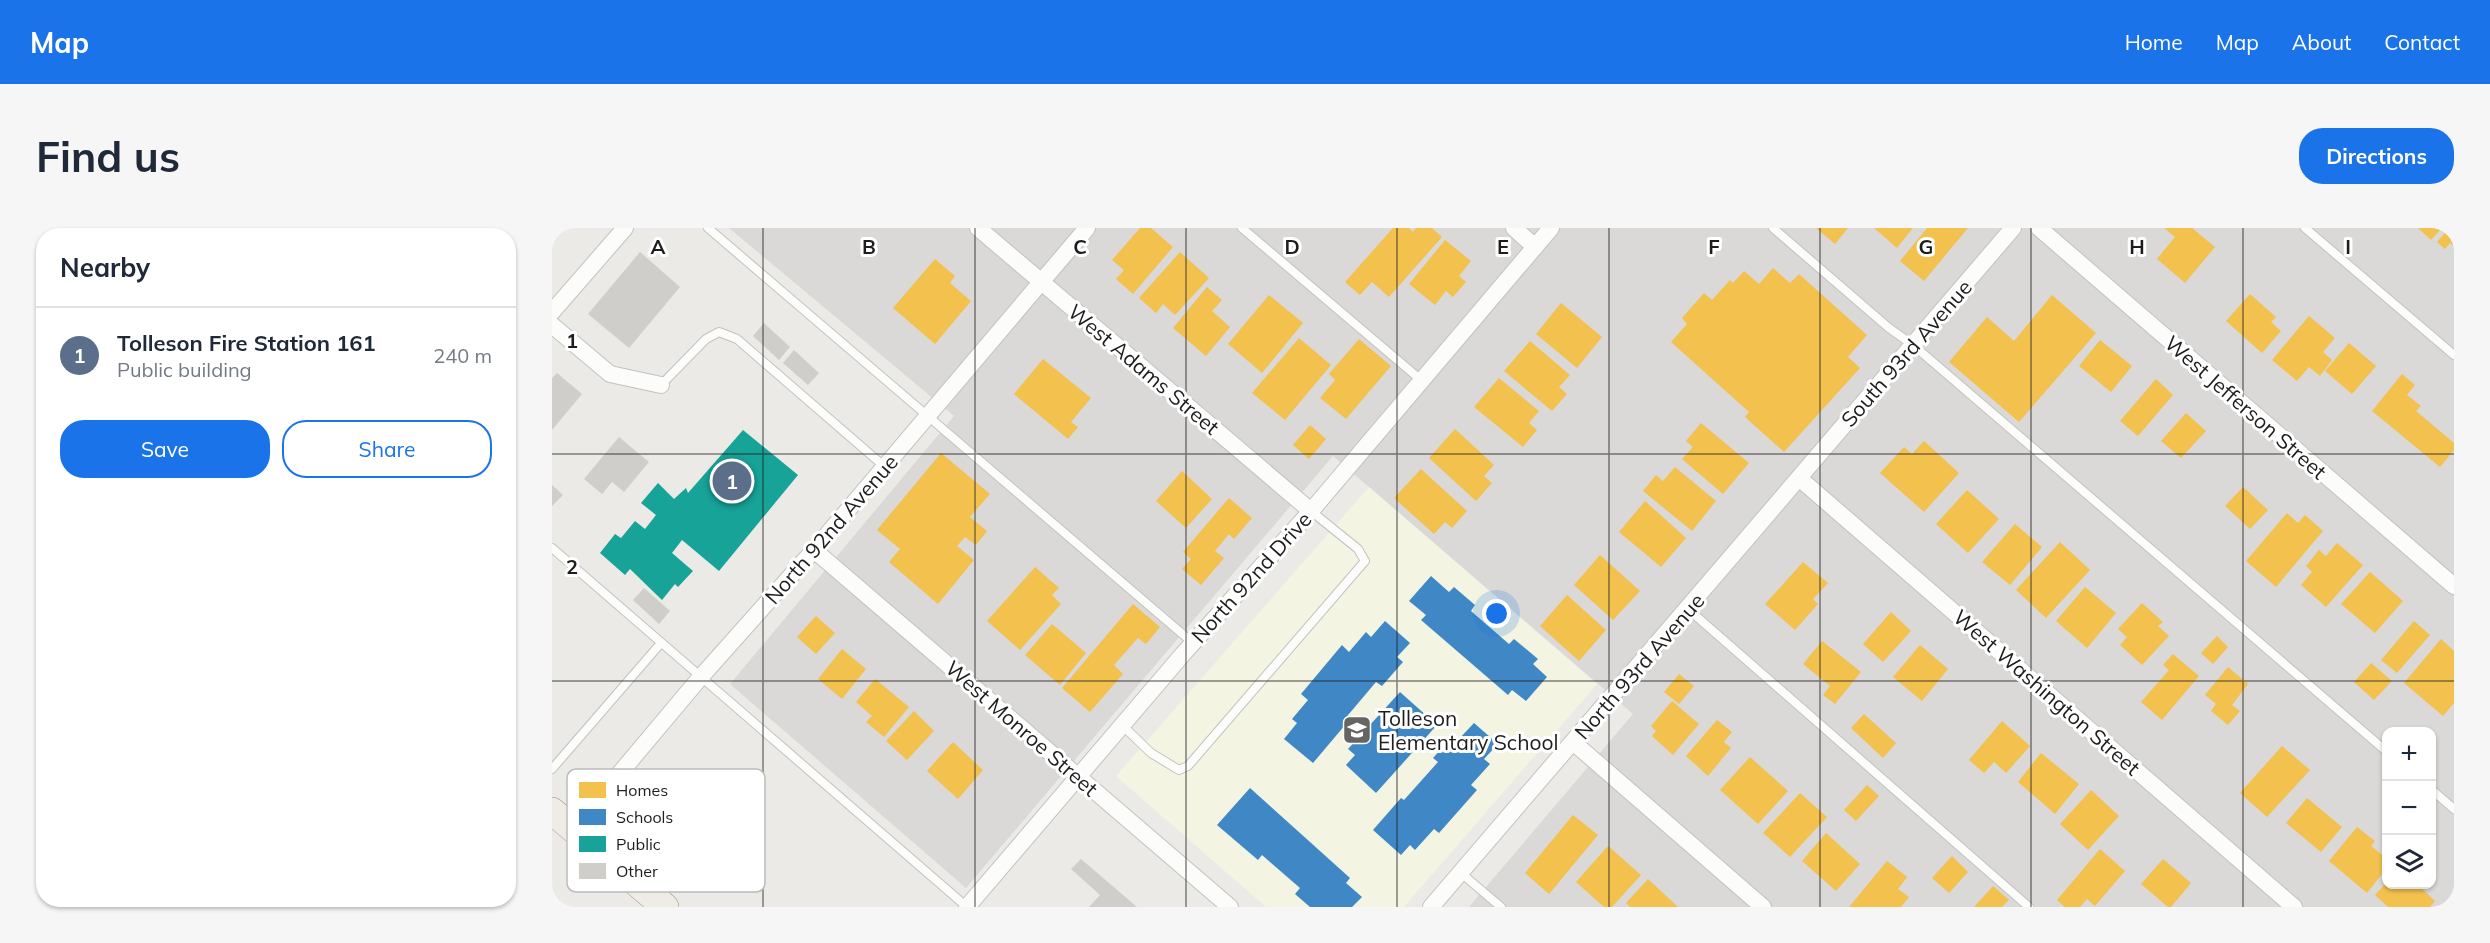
<!DOCTYPE html>
<html lang="en">
<head>
<meta charset="utf-8">
<style>
  :root { --surface:#fff; --page:#f6f6f7; --text:#1f2937; --muted:#747a83; --line:#e0e1e3; --accent:#1a73e8 }
  body { margin:0; font-family:Mulish,sans-serif; background:var(--page); color:var(--text) }
  .controls { position:absolute; right:18px; bottom:18px; display:grid; overflow:hidden; border-radius:12px; box-shadow:0 2px 4px #0004 }
  .controls button { width:54px; height:54px; display:grid; place-items:center; padding:0; border:0; border-bottom:2px solid var(--line); background:var(--surface); color:var(--text); font:30px sans-serif }
  .you { position:absolute; left:945px; top:386px; width:21px; height:21px; margin:-15px; border:4px solid #fff; border-radius:50%; background:#1a73e8; box-shadow:0 0 0 9px #1a73e833 }
  .badge { display:grid; place-items:center; width:39px; height:39px; border-radius:50%; background:var(--accent); color:#fff; font-size:20px; font-weight:700 }
  .pin { position:absolute; translate:-50% -50%; border:3px solid #fff; box-shadow:0 2px 6px #0006 }
  .list { margin:0; padding:0; list-style:none }
  h2 { display:flex; justify-content:space-between; align-items:center; height:78px; margin:0; padding:0 24px; font-size:26px }
  h2 small { font-size:20px; font-weight:400; color:var(--muted) }
  .list li { display:grid; grid-template-columns:39px 1fr auto; gap:18px; align-items:center; box-sizing:border-box; height:96px; padding:0 24px; border-top:2px solid var(--line) }
  .list b { display:block; font-size:22px; white-space:nowrap }
  .list p { margin:0; font-size:20px; white-space:nowrap; color:var(--muted) }
  .list em { font-size:20px; font-style:normal; color:var(--muted) }
  .actions { display:flex; gap:12px; padding:18px 24px }
  .actions a { flex:1; padding:14px 0; border:2px solid var(--accent); border-radius:24px; text-align:center; font-size:21px; color:var(--accent) }
  .actions .main { background:var(--accent); color:#fff }
  .icon { flex:none; width:33px; height:33px; fill:none; stroke:currentColor; stroke-width:2; stroke-linecap:round; stroke-linejoin:round }
  .map { position:relative; flex:none; width:1902px; height:679px; overflow:hidden; border-radius:24px }
  header { display:flex; align-items:center; gap:36px; box-sizing:border-box; height:84px; padding:0 30px; background:var(--accent); color:#fff }
  header strong { font-size:28px }
  nav { display:flex; gap:33px; margin-inline-start:auto; font-size:21px }
  .intro { display:flex; align-items:center; justify-content:space-between; box-sizing:border-box; height:144px; padding:0 36px }
  h1 { margin:0; font-size:42px }
  .button { padding:15px 27px; border-radius:24px; background:var(--accent); color:#fff; font-size:21px; font-weight:700 }
  main { display:flex; gap:36px; padding:0 36px }
  aside { flex:1; background:var(--surface); border-radius:24px; box-shadow:0 2px 4px #0004 }
  .map>svg:first-child { display:block }
  .residential { fill:#dad9d7; fill-rule:evenodd }
  .education { fill:#f3f4e2 }
  .homes { fill:#f2c14e }
  .schools { fill:#3f88c5 }
  .public { fill:#17a398 }
  .building { fill:#d0cecb }
  .lines { fill:none; stroke-linecap:round; stroke-linejoin:round }
  .lane-casing { stroke:#c2c2c0; stroke-width:10 }
  .street-casing { stroke:#c2c2c0; stroke-width:18 }
  .primary-casing { stroke:#9f9985; stroke-width:28 }
  .lane { stroke:#fcfcfb; stroke-width:8 }
  .street { stroke:#fcfcfb; stroke-width:16 }
  .primary { stroke:#efece5; stroke-width:27 }
  .grid { fill:none; stroke:#1d1d1d; stroke-width:1.5; stroke-opacity:0.55 }
  .labels { text-anchor:middle; dominant-baseline:central; stroke-width:6; stroke-linejoin:round; paint-order:stroke }
  .street-label { font-size:21px; fill:#1d1d1d; stroke:#fff }
  .poi-label { font-size:21px; fill:#1d1d1d; stroke:#fff; text-anchor:start }
  .key { fill:#fff; stroke:#bbb; stroke-width:1.5 }
  .key-label { font-size:16px; fill:#1d1d1d }
  .grid-label { font-size:20px; text-anchor:middle; font-weight:bold; fill:#1d1d1d; stroke:#fff; stroke-width:6; stroke-linejoin:round; paint-order:stroke }
</style>
</head>
<body>
<header>
<strong>Map</strong>
<nav><a>Home</a><a>Map</a><a>About</a><a>Contact</a></nav>
</header>
<div class="intro"><h1>Find us</h1><a class="button">Directions</a></div>
<main>
<aside>
<h2>Nearby<small></small></h2>
<ul class="list">
<li><span class="badge" style="background:#5c6f8a">1</span><div><b>Tolleson Fire Station 161</b><p>Public building</p></div><em>240 m</em></li>
</ul>
<div class="actions"><a class="main">Save</a><a>Share</a></div>
</aside>
<div class="map">
<svg width="1902" height="679" viewBox="0 0 1902 679">
  <rect width="100%" height="100%" fill="#ebeae6"/>
  <path class="residential" d="M177,0h1725v679h-985l164,-193 -300,-258 -367,432 -236,-204 224,-268zM1834,503h46v153h-46z"/>
  <path class="education" d="M817,259l228,197 -193,223h-138l-150,-131z"/>
  <g class="homes">
    <path d="M588,0h11l22,19 -40,47 -17,-15 8,-9 -12,-10z"/>
    <path d="M841,0h16l4,4 3,-4h16l10,9 -53,60 -17,-15 -12,13 -15,-13z"/>
    <path d="M1264,0h32l-13,16z"/>
    <path d="M1322,0h39l-16,20z"/>
    <path d="M1375,0h41l-44,53 -24,-20z"/>
    <path d="M1612,0h28l23,19 -30,36 -28,-24 18,-22z"/>
    <path d="M1866,0h24l-11,12z"/>
    <path d="M1897,0h5v19l-4,-4 -5,6 -8,-7z"/>
    <path d="M893,12l26,21 -12,15 7,6 -13,15 -7,-6 -11,14 -26,-21z"/>
    <path d="M628,24l29,26 -34,37 -12,-11 -7,9 -17,-15z"/>
    <path d="M383,31l20,17 -5,7 21,18 -36,43 -42,-36z"/>
    <path d="M1221,40l17,15 9,-9 68,61 -19,22 12,11 -76,84 -39,-35 4,-5 -78,-70 16,-18 -5,-6 22,-25 8,7 18,-20 3,3 11,-12 15,13z"/>
    <path d="M655,59l15,13 -10,11 18,16 -24,29 -33,-28z"/>
    <path d="M1698,66l26,23 -5,5 10,9 -19,22 -36,-32z"/>
    <path d="M717,67l34,28 -41,50 -34,-29z"/>
    <path d="M1500,67l44,38 -77,89 -70,-60 38,-45 27,24z"/>
    <path d="M1009,75l41,34 -25,31 -41,-34z"/>
    <path d="M1757,88l26,22 -12,14 9,8 -12,16 -11,-9 -12,14 -25,-21z"/>
    <path d="M747,110l32,27 -46,55 -33,-27z"/>
    <path d="M807,111l32,27 -45,53 -26,-21 15,-18 -6,-6z"/>
    <path d="M1548,112l32,26 -21,26 -32,-26z"/>
    <path d="M978,113l40,34 -11,12 8,7 -15,17 -48,-40z"/>
    <path d="M1797,115l27,23 -24,28 -27,-23z"/>
    <path d="M491,131l48,39 -20,24 7,5 -10,12 -54,-45z"/>
    <path d="M1850,146l13,11 -8,10 14,11 -5,5 38,32v7l-14,17 -68,-56z"/>
    <path d="M947,150l40,33 -10,12 8,7 -14,17 -49,-40z"/>
    <path d="M1604,151l17,16 -35,41 -18,-15z"/>
    <path d="M1634,185l20,18 -25,27 -20,-17z"/>
    <path d="M1149,195l48,40 -26,31 -41,-35 11,-12 -7,-6z"/>
    <path d="M758,197l16,14 -17,20 -16,-14z"/>
    <path d="M903,201l39,36 -10,11 8,7 -16,18 -47,-43z"/>
    <path d="M1372,213l35,32 -35,39 -44,-39 24,-26 8,7z"/>
    <path d="M389,225l49,41 -20,23 17,14 -11,14 -11,-8 -8,9 17,14 -36,44 -49,-42 11,-13 -23,-19z"/>
    <path d="M1123,239l41,34 -24,30 -49,-40 13,-16 7,6z"/>
    <path d="M869,241l46,42 -15,17 -7,-6 -11,12 -40,-36z"/>
    <path d="M630,243l30,28 -26,29 -30,-27z"/>
    <path d="M1691,259l25,23 -18,19 -25,-23z"/>
    <path d="M1415,262l32,29 -31,34 -32,-29z"/>
    <path d="M677,270l23,20 -18,21 -5,-5 -14,17 9,7 -23,27 -19,-16 9,-10 -8,-7z"/>
    <path d="M1093,273l41,37 -25,29 -42,-35z"/>
    <path d="M1735,285l11,10 7,-8 18,16 -47,56 -30,-26z"/>
    <path d="M1463,296l27,23 -32,38 -28,-23z"/>
    <path d="M1508,314l30,28 -44,48 -30,-28z"/>
    <path d="M1785,315l26,22 -37,42 -25,-22 11,-13 -6,-6 13,-16 7,6z"/>
    <path d="M1048,327l40,36 -27,29 -39,-35z"/>
    <path d="M1251,334l25,21 -15,16 5,5 -23,26 -30,-26z"/>
    <path d="M483,339l24,21 -7,7 9,9 -41,46 -33,-29z"/>
    <path d="M1818,344l33,29 -28,32 -34,-29z"/>
    <path d="M1533,359l31,26 -29,35 -31,-27z"/>
    <path d="M1015,367l39,35 -27,31 -39,-35z"/>
    <path d="M1590,375l21,19 -5,4 11,10 -27,29 -22,-20 7,-8 -9,-8z"/>
    <path d="M581,376l27,23 -14,17 -8,-6 -24,27 9,9 -33,38 -28,-24z"/>
    <path d="M1339,384l20,19 -28,31 -20,-18z"/>
    <path d="M264,388l19,17 -19,21 -19,-17z"/>
    <path d="M1862,393l16,14 -33,38 -16,-13z"/>
    <path d="M500,396l34,29 -26,32 -35,-30z"/>
    <path d="M1665,408l11,11 -15,17 -12,-11z"/>
    <path d="M1889,411l13,12v52l-11,13 -39,-33z"/>
    <path d="M1270,413l39,31 -26,32 -12,-9 7,-9 -27,-22z"/>
    <path d="M1368,417l28,24 -26,32 -29,-24z"/>
    <path d="M290,421l24,20 -24,30 -24,-20z"/>
    <path d="M1621,426l26,22 -37,44 -21,-18 28,-32 -6,-5z"/>
    <path d="M1819,435l21,18 -18,19 -20,-18z"/>
    <path d="M1676,439l20,17 -16,21 8,6 -12,14 -17,-14 5,-7 -11,-9z"/>
    <path d="M1127,446l15,12 -15,18 -15,-12z"/>
    <path d="M323,451l34,28 -25,30 -18,-15 6,-6 -16,-14z"/>
    <path d="M1120,473l27,23 -26,31 -21,-19 4,-5 -5,-5z"/>
    <path d="M362,483l20,20 -27,29 -21,-19z"/>
    <path d="M1312,486l32,29 -13,15 -32,-30z"/>
    <path d="M1165,492l15,12 -8,10 7,6 -23,28 -22,-20z"/>
    <path d="M1450,493l28,25 -24,27 -12,-11 -10,11 -15,-13z"/>
    <path d="M401,514l30,28 -25,29 -31,-28z"/>
    <path d="M1730,518l28,24 -43,47 -27,-24z"/>
    <path d="M1489,525l38,31 -24,30 -37,-32z"/>
    <path d="M1198,529l38,34 -30,33 -38,-34z"/>
    <path d="M1315,557l12,11 -23,25 -12,-11z"/>
    <path d="M1539,562l28,26 -31,34 -28,-26z"/>
    <path d="M1248,565l27,24 -37,40 -27,-24z"/>
    <path d="M1755,570l35,29 -21,25 -35,-29z"/>
    <path d="M1021,587l25,20 -49,59 -24,-21z"/>
    <path d="M1805,599l18,14 -4,5 15,12v11l-19,24 -38,-32z"/>
    <path d="M1274,605l34,31 -24,27 -34,-30z"/>
    <path d="M1056,618l33,29 -29,32h-8l-28,-25z"/>
    <path d="M1548,621l25,22 -30,35 -8,-7 -7,8h-15l-8,-7z"/>
    <path d="M1400,628l16,16 -19,21 -17,-15z"/>
    <path d="M1611,631l28,24 -20,24h-3l-27,-23z"/>
    <path d="M1335,633l20,16 -9,12 11,8 -8,10h-52z"/>
    <path d="M1096,651l30,28h-48l-4,-4z"/>
    <path d="M1833,656h37l-2,3 15,14 -5,6h-42l-13,-12z"/>
    <path d="M1441,658l16,14 -7,7h-28z"/>
  </g>
  <g class="schools">
    <path d="M879,348l18,16 5,-5 21,18 -4,6 38,33 5,-5 24,20 -5,5 14,13 -21,24 -14,-11 -4,5 -87,-75 5,-5 -17,-14z"/>
    <path d="M833,393l25,22 -13,14 6,5 -21,24 -6,-4 -33,39 3,3 -33,39 -29,-24 13,-16 -5,-4 16,-19 -7,-6 41,-49 7,7 17,-20 5,5z"/>
    <path d="M848,464l37,33 -61,68 -30,-28 9,-10 -7,-6z"/>
    <path d="M922,495l24,21 -14,15 6,5 -19,21 6,5 -38,43 -5,-4 -19,21 -5,-5 -9,10 -28,-25 28,-32 3,2 34,-38 -5,-4 20,-22 5,4z"/>
    <path d="M698,560l100,90 -4,5 16,14 -10,10h-42l-15,-13 5,-6 -38,-33 -4,5 -41,-35z"/>
  </g>
  <path class="public" d="M191,202l55,45 -79,96 -37,-31 -10,13 21,18 -15,16 -3,-3 -13,16 -32,-31 -5,6 -25,-22 15,-19 6,4 14,-17 10,8 11,-14 -15,-12 17,-20 16,16 12,-11 2,5z"/>
  <g class="building">
    <path d="M88,24l40,35 -51,61 -41,-34z"/>
    <path d="M212,95l26,24 -11,13 -26,-24z"/>
    <path d="M242,122l25,23 -11,12 -25,-22z"/>
    <path d="M5,145l25,21 -30,36v-52z"/>
    <path d="M67,209l30,25 -25,30 -12,-10 -10,12 -18,-15z"/>
    <path d="M0,257l11,10 -11,11z"/>
    <path d="M92,360l26,23 -11,13 -26,-24z"/>
    <path d="M529,631l56,48h-48l11,-12 -29,-26z"/>
  </g>
  <g class="lines">
    <g class="lane-casing">
      <g id="lane">
        <path d="M156,0l485,415"/>
        <path d="M690,0l179,152"/>
        <path d="M1221,0l116,100 24,17 473,406"/>
        <path d="M1753,0l149,127"/>
        <path d="M109,157l45,-46 13,-7 18,7 148,128"/>
        <path d="M0,320l415,359"/>
        <path d="M1136,381l341,298"/>
        <path d="M570,497l29,28 28,17 9,-4 177,-205 -7,-12 -47,-38"/>
        <path d="M0,541l109,-126"/>
        <path d="M1880,562l22,19"/>
        <path d="M909,645l40,34"/>
      </g>
    </g>
    <g class="street-casing">
      <g id="street">
        <path d="M426,0l333,283"/>
        <path d="M962,0l21,19"/>
        <path d="M1487,0l415,358"/>
        <path d="M0,84l73,-84"/>
        <path d="M0,97l58,49 51,11"/>
        <path d="M1247,250l495,429"/>
        <path d="M262,322l416,357"/>
        <path d="M1021,514l190,165"/>
        <path d="M21,601l126,-150 115,-129 273,-322"/>
        <path d="M415,679l216,-253 128,-143 240,-283"/>
        <path d="M879,679l582,-679"/>
      </g>
    </g>
    <g class="primary-casing">
      <path id="primary" d="M0,583l113,96"/>
    </g>
    <use href="#lane" class="lane"/>
    <use href="#street" class="street"/>
    <use href="#primary" class="primary"/>
  </g>
  <path class="grid" d="M211,0v679M423,0v679M634,0v679M845,0v679M1057,0v679M1268,0v679M1479,0v679M1691,0v679M0,226h1902M0,453h1902"/>
  <defs>
    <g id="school-square" transform="scale(1.5)"><rect x="-9" y="-9" width="18" height="18" rx="4" fill="#656563" stroke="#fff"/><path d="M0-5L7-2L0 1L-7-2ZM-4 1L0 2.5L4 1V4Q0 6-4 4Z" fill="#fff"/></g>
  </defs>
  <g fill-rule="evenodd">
    <use href="#school-square" x="805" y="502"/>
  </g>
  <g class="labels">
    <g class="street-label">
      <text transform="translate(1354 125) rotate(-49)">South 93rd Avenue</text>
      <text transform="translate(592 141) rotate(40)">West Adams Street</text>
      <text transform="translate(1694 179) rotate(41)">West Jefferson Street</text>
      <text transform="translate(279 301) rotate(-49)">North 92nd Avenue</text>
      <text transform="translate(699 349) rotate(-48)">North 92nd Drive</text>
      <text transform="translate(1087 438) rotate(-49)">North 93rd Avenue</text>
      <text transform="translate(1495 464) rotate(41)">West Washington Street</text>
      <text transform="translate(470 500) rotate(41)">West Monroe Street</text>
    </g>
    <g class="poi-label">
      <text x="826" y="490">Tolleson<tspan x="826" dy="24">Elementary School</tspan></text>
    </g>
  </g>
  <rect x="15" y="541" width="198" height="123" rx="9" class="key"/>
  <rect x="27" y="554" width="27" height="16" fill="#f2c14e"/>
  <rect x="27" y="581" width="27" height="16" fill="#3f88c5"/>
  <rect x="27" y="608" width="27" height="16" fill="#17a398"/>
  <rect x="27" y="635" width="27" height="16" fill="#d0cecb"/>
  <g class="key-label">
    <text x="64" y="568">Homes</text>
    <text x="64" y="595">Schools</text>
    <text x="64" y="622">Public</text>
    <text x="64" y="649">Other</text>
  </g>
  <g class="grid-label">
    <text x="106" y="26">A</text>
    <text x="317" y="26">B</text>
    <text x="528" y="26">C</text>
    <text x="740" y="26">D</text>
    <text x="951" y="26">E</text>
    <text x="1162" y="26">F</text>
    <text x="1374" y="26">G</text>
    <text x="1585" y="26">H</text>
    <text x="1796" y="26">I</text>
    <text x="20" y="120">1</text>
    <text x="20" y="346">2</text>
  </g>
</svg>
<div class="controls">
<button>+</button>
<button>−</button>
<button><svg class="icon" aria-label="layers" viewBox="0 0 24 24"><path d="M12 4l9 5-9 5-9-5zM3 14l9 5 9-5"/></svg></button>
</div>
<div class="you"></div>
<div class="pin badge" style="left:180px;top:253px;background:#5c6f8a">1</div>
</div>
</main>
</body>
</html>
